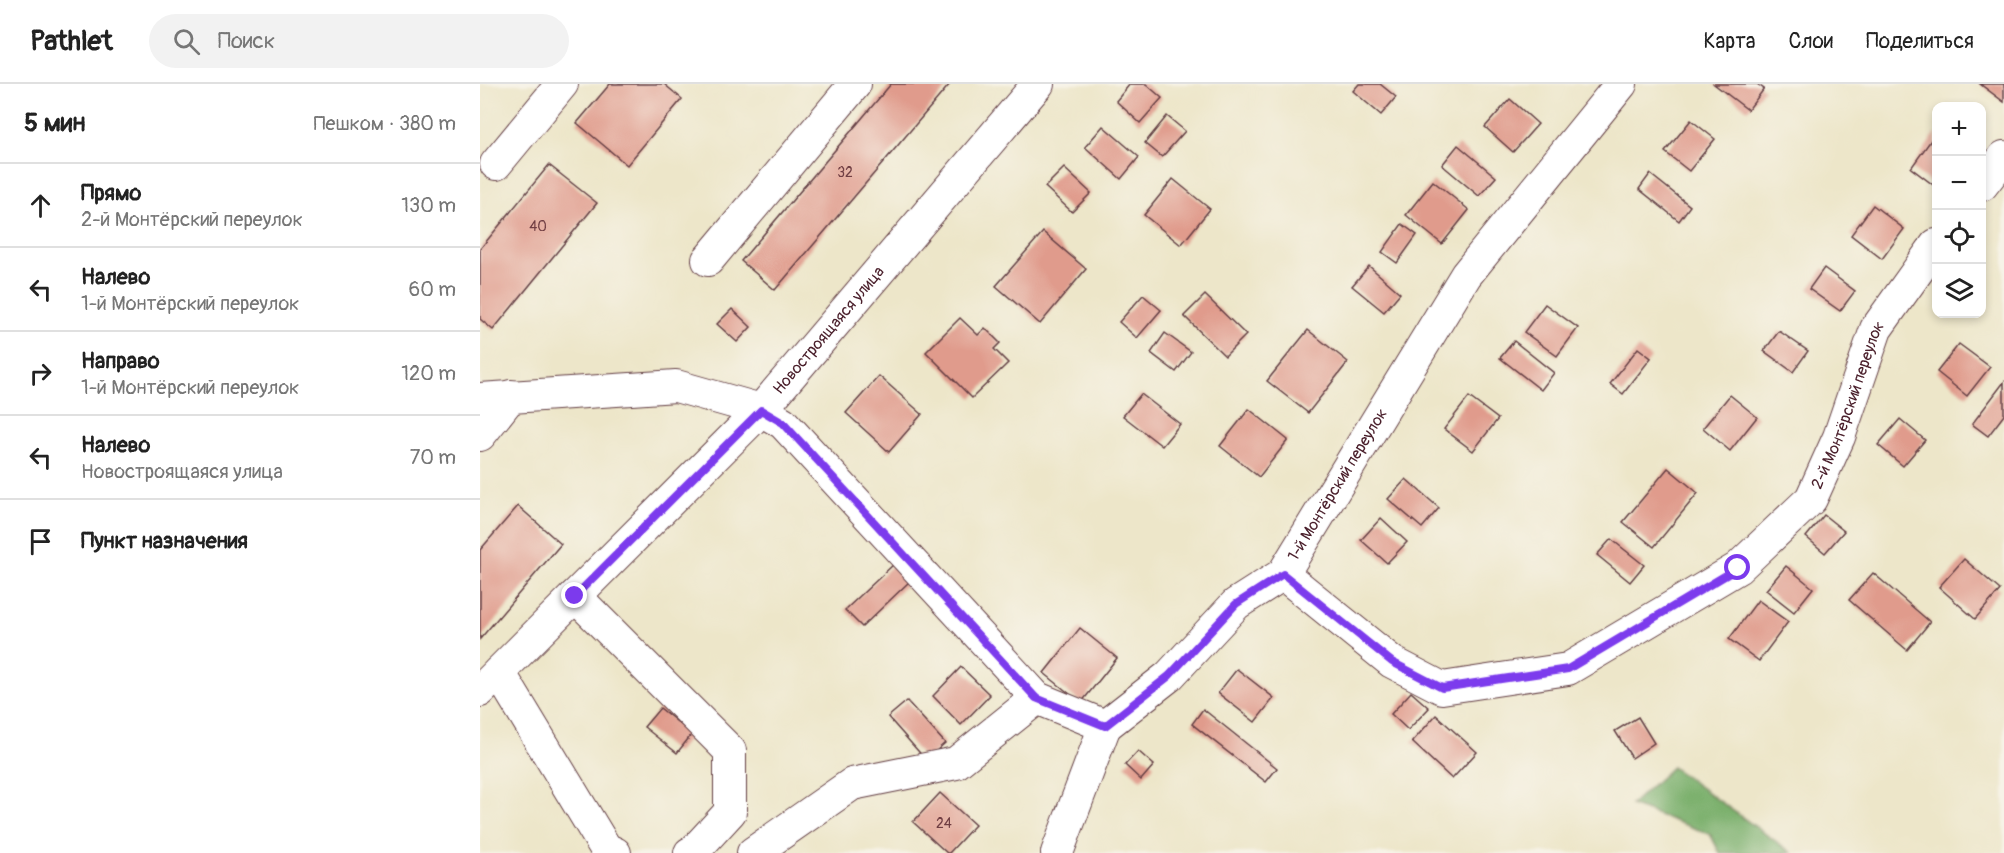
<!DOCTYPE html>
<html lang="ru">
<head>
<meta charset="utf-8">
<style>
  :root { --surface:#fff; --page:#f2f2f2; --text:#222; --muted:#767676; --line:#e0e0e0 }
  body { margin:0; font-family:Pangolin,sans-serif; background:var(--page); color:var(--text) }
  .controls { position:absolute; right:18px; top:18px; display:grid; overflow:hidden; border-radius:12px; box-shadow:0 3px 9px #0003 }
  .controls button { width:54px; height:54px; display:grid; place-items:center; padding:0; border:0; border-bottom:2px solid var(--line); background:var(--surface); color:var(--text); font:30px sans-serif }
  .stop { position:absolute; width:18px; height:18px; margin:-14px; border:4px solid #7c3aed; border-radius:50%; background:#fff }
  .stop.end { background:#7c3aed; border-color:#fff; box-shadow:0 2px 6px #0008 }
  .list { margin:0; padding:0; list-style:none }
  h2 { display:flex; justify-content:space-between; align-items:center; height:78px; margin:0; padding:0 24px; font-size:26px }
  h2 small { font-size:20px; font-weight:400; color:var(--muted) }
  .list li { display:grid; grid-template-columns:39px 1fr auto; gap:18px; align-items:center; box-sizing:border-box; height:84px; padding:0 24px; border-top:2px solid var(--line) }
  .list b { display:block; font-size:22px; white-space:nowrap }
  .list p { margin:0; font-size:20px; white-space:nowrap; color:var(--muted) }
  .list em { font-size:20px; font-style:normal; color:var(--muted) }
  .icon { flex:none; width:33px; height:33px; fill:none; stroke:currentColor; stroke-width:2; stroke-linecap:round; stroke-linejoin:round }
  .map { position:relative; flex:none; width:1524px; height:769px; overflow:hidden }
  header { display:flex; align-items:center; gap:36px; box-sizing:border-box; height:84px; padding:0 30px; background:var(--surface); border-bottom:2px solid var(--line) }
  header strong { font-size:28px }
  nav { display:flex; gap:33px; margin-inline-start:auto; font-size:21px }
  .search { width:420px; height:54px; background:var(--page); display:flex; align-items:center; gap:15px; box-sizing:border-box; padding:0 21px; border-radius:33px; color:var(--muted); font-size:22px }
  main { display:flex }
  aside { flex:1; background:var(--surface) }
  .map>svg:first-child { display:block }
  .forest { fill:#7bb06d; stroke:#62684c; stroke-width:1.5 }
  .building { fill:#e09b8c }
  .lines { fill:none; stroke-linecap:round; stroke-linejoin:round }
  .minor-casing { stroke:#623d43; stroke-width:34 }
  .minor { stroke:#fff; stroke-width:32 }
  .route { stroke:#7c3aed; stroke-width:8 }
  .labels { text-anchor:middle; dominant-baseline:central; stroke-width:5; stroke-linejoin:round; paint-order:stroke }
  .number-label { font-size:14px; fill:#703e43 }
  .street-label { font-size:16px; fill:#4a1f2b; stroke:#f7f3e8 }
</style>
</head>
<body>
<header>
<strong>Pathlet</strong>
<div class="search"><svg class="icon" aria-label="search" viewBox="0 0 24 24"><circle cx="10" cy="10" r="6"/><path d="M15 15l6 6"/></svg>Поиск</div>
<nav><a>Карта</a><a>Слои</a><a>Поделиться</a></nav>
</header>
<main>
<aside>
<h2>5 мин<small>Пешком · 380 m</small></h2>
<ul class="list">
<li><svg class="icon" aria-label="ahead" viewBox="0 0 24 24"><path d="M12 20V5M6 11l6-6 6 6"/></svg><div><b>Прямо</b><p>2-й Монтёрский переулок</p></div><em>130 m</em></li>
<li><svg class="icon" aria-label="left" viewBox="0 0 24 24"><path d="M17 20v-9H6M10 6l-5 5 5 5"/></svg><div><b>Налево</b><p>1-й Монтёрский переулок</p></div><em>60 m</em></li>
<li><svg class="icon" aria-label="right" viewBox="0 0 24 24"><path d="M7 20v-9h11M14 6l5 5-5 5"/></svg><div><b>Направо</b><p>1-й Монтёрский переулок</p></div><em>120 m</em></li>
<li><svg class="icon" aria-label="left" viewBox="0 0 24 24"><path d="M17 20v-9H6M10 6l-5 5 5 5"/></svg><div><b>Налево</b><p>Новостроящаяся улица</p></div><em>70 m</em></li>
<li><svg class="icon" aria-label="arrive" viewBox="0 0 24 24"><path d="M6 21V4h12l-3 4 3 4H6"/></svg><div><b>Пункт назначения</b></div></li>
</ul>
</aside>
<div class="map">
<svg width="1524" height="769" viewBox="0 0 1524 769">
  <rect width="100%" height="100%" fill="#f7f3e8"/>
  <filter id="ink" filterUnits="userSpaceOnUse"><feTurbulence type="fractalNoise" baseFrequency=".0167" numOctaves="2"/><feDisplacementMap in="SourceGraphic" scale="12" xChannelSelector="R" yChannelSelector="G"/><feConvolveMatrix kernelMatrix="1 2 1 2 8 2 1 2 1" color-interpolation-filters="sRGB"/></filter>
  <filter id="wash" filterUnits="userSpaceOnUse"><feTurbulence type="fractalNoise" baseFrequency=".008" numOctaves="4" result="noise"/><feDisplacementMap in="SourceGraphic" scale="24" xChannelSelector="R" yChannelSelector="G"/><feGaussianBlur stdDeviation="1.35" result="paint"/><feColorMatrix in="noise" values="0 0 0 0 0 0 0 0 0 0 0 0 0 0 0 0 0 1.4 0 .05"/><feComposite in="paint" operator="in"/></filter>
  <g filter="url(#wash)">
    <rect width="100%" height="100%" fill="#ede6c9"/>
    <path class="forest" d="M1192,683l120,86h-72l-10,-19 -79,-29z"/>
    <g id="blocks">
      <g class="building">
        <path d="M130,0h54l18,15 -55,66 -50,-42z"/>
        <path d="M411,0h59l-175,206 -34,-29z"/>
        <path d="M650,0h16l16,14 -22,25 -24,-22z"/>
        <path d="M879,0h21l16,13 -15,18 -28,-24z"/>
        <path d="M1234,0h43l7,5 -16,21z"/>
        <path d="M1500,0h24v18z"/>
        <path d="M1030,15l28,25 -25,28 -28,-25z"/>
        <path d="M687,32l18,15 -23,26 -17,-14z"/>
        <path d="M1211,36l24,19 -26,32 -24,-19z"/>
        <path d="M623,42l36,31 -18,22 -36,-32z"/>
        <path d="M1456,49v54l-25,-19z"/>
        <path d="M978,61l38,32 -17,19 -37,-31z"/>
        <path d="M69,81l48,38 -104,127 -13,-11v-70z"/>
        <path d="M584,84l27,25 -19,19 -27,-25z"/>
        <path d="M1170,90l40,32 -11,15 -40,-32z"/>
        <path d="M693,95l37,30 -29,36 -37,-30z"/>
        <path d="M953,97l36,29 -27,34 -36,-29z"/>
        <path d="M1393,121l31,24 -22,30 -31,-24z"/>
        <path d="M922,140l15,11 -20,28 -15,-11z"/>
        <path d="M563,148l43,37 -46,55 -44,-38z"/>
        <path d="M889,182l31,27 -16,19 -32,-26z"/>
        <path d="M1344,184l31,23 -15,20 -31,-22z"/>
        <path d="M663,211l18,15 -24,28 -18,-16z"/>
        <path d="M725,211l41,40 -21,21 -41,-40z"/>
        <path d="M1065,220l33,24 -21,28 -33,-24z"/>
        <path d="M252,225l19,18 -14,15 -20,-18z"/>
        <path d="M480,234l18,17 7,-7 15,15 -6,6 14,14 -36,35 -46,-46z"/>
        <path d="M828,246l40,32 -40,51 -41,-32z"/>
        <path d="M1299,247l29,20 -15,21 -29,-21z"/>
        <path d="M685,249l26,19 -15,20 -25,-19z"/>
        <path d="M1034,257l40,32 -13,17 -41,-32z"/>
        <path d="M1479,260l31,23 -23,29 -30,-24z"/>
        <path d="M1158,264l13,10 -28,36 -13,-10z"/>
        <path d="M399,292l43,38 -33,38 -43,-39z"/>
        <path d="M1524,298v33l-16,21 -16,-12z"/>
        <path d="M661,310l39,30 -18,22 -39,-30z"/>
        <path d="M1250,311l27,22 -27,34 -27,-23z"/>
        <path d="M989,313l29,22 -25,32 -29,-22z"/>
        <path d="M769,325l39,31 -29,37 -39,-31z"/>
        <path d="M1420,335l25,21 -22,26 -25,-21z"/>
        <path d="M1188,384l30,25 -44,54 -31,-25z"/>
        <path d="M926,395l33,29 -17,20 -34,-29z"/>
        <path d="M38,422l43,38 -81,95v-89z"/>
        <path d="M1344,431l20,16 -19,22 -19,-16z"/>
        <path d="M901,434l26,24 -20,21 -26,-23z"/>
        <path d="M1131,455l33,26 -14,17 -33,-27z"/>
        <path d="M1484,475l36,31 -25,29 -36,-32z"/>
        <path d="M414,480l16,17 -48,46 -17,-17z"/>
        <path d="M1306,482l27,22 -19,24 -28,-22z"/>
        <path d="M1393,489l57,49 -23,28 -58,-50z"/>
        <path d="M1278,516l30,22 -29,39 -30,-22z"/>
        <path d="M600,544l37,30 -36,45 -37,-30z"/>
        <path d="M481,583l29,28 -29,30 -28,-29z"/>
        <path d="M757,585l37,29 -19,24 -37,-29z"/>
        <path d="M931,608l18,16 -21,22 -17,-16z"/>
        <path d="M427,617l38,42 -19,17 -38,-43z"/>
        <path d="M180,624l32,26 -15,19 -33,-26z"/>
        <path d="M723,625l74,59 -11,14 -74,-58z"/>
        <path d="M956,631l41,37 -25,27 -40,-37z"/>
        <path d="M1158,633l16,26 -22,15 -17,-27z"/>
        <path d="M658,667l16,14 -13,15 -16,-15z"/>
        <path d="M460,709l35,32 -26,28h-2l-34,-31z"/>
      </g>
    </g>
  </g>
  <g filter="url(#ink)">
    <use href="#blocks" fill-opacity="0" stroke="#623d43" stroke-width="1.5"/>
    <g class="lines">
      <g class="minor-casing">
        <g id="minor">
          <path d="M16,80l66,-80"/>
          <path d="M1502,101l22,-28"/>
          <path d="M228,176l147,-176"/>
          <path d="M0,315l196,-13 85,24 22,13 254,275 68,28"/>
          <path d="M0,351l31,-39"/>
          <path id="s1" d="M803,490l109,88 50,26 126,-19 170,-101 73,-69 28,-62 37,-108 60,-84"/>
          <path d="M95,512l155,155v61l-36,39 -4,2"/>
          <path d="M19,588l107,177 9,4"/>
          <path id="s2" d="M0,607l281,-281 277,-326"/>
          <path id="s3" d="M625,642l64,-50 67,-72 47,-30 183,-299 155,-191"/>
          <path d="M273,769l99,-69 104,-21 81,-65"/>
          <path d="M577,769l48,-127"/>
        </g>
      </g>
      <use href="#minor" class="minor"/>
    </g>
  </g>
  <g class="lines" filter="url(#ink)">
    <path class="route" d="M95,512l186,-186 22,13 253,275 69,28 64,-50 67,-72 47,-30 109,88 50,26 126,-19 170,-101"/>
  </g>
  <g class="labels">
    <g class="number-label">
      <text x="365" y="88">32</text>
      <text x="58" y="142">40</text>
      <text x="464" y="739">24</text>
    </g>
    <g class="street-label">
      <text stroke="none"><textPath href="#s2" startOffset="502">Новостроящаяся улица</textPath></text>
      <text stroke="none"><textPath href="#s1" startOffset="723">2-й Монтёрский переулок</textPath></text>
      <text stroke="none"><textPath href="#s3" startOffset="340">1-й Монтёрский переулок</textPath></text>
    </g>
  </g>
</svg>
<div class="controls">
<button>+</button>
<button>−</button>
<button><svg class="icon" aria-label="locate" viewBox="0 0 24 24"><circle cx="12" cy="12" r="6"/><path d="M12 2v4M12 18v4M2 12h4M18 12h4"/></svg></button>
<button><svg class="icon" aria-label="layers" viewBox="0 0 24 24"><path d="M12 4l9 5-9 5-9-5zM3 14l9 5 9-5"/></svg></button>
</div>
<div class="stop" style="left:1258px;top:484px"></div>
<div class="stop end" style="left:95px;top:512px"></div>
</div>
</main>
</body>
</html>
